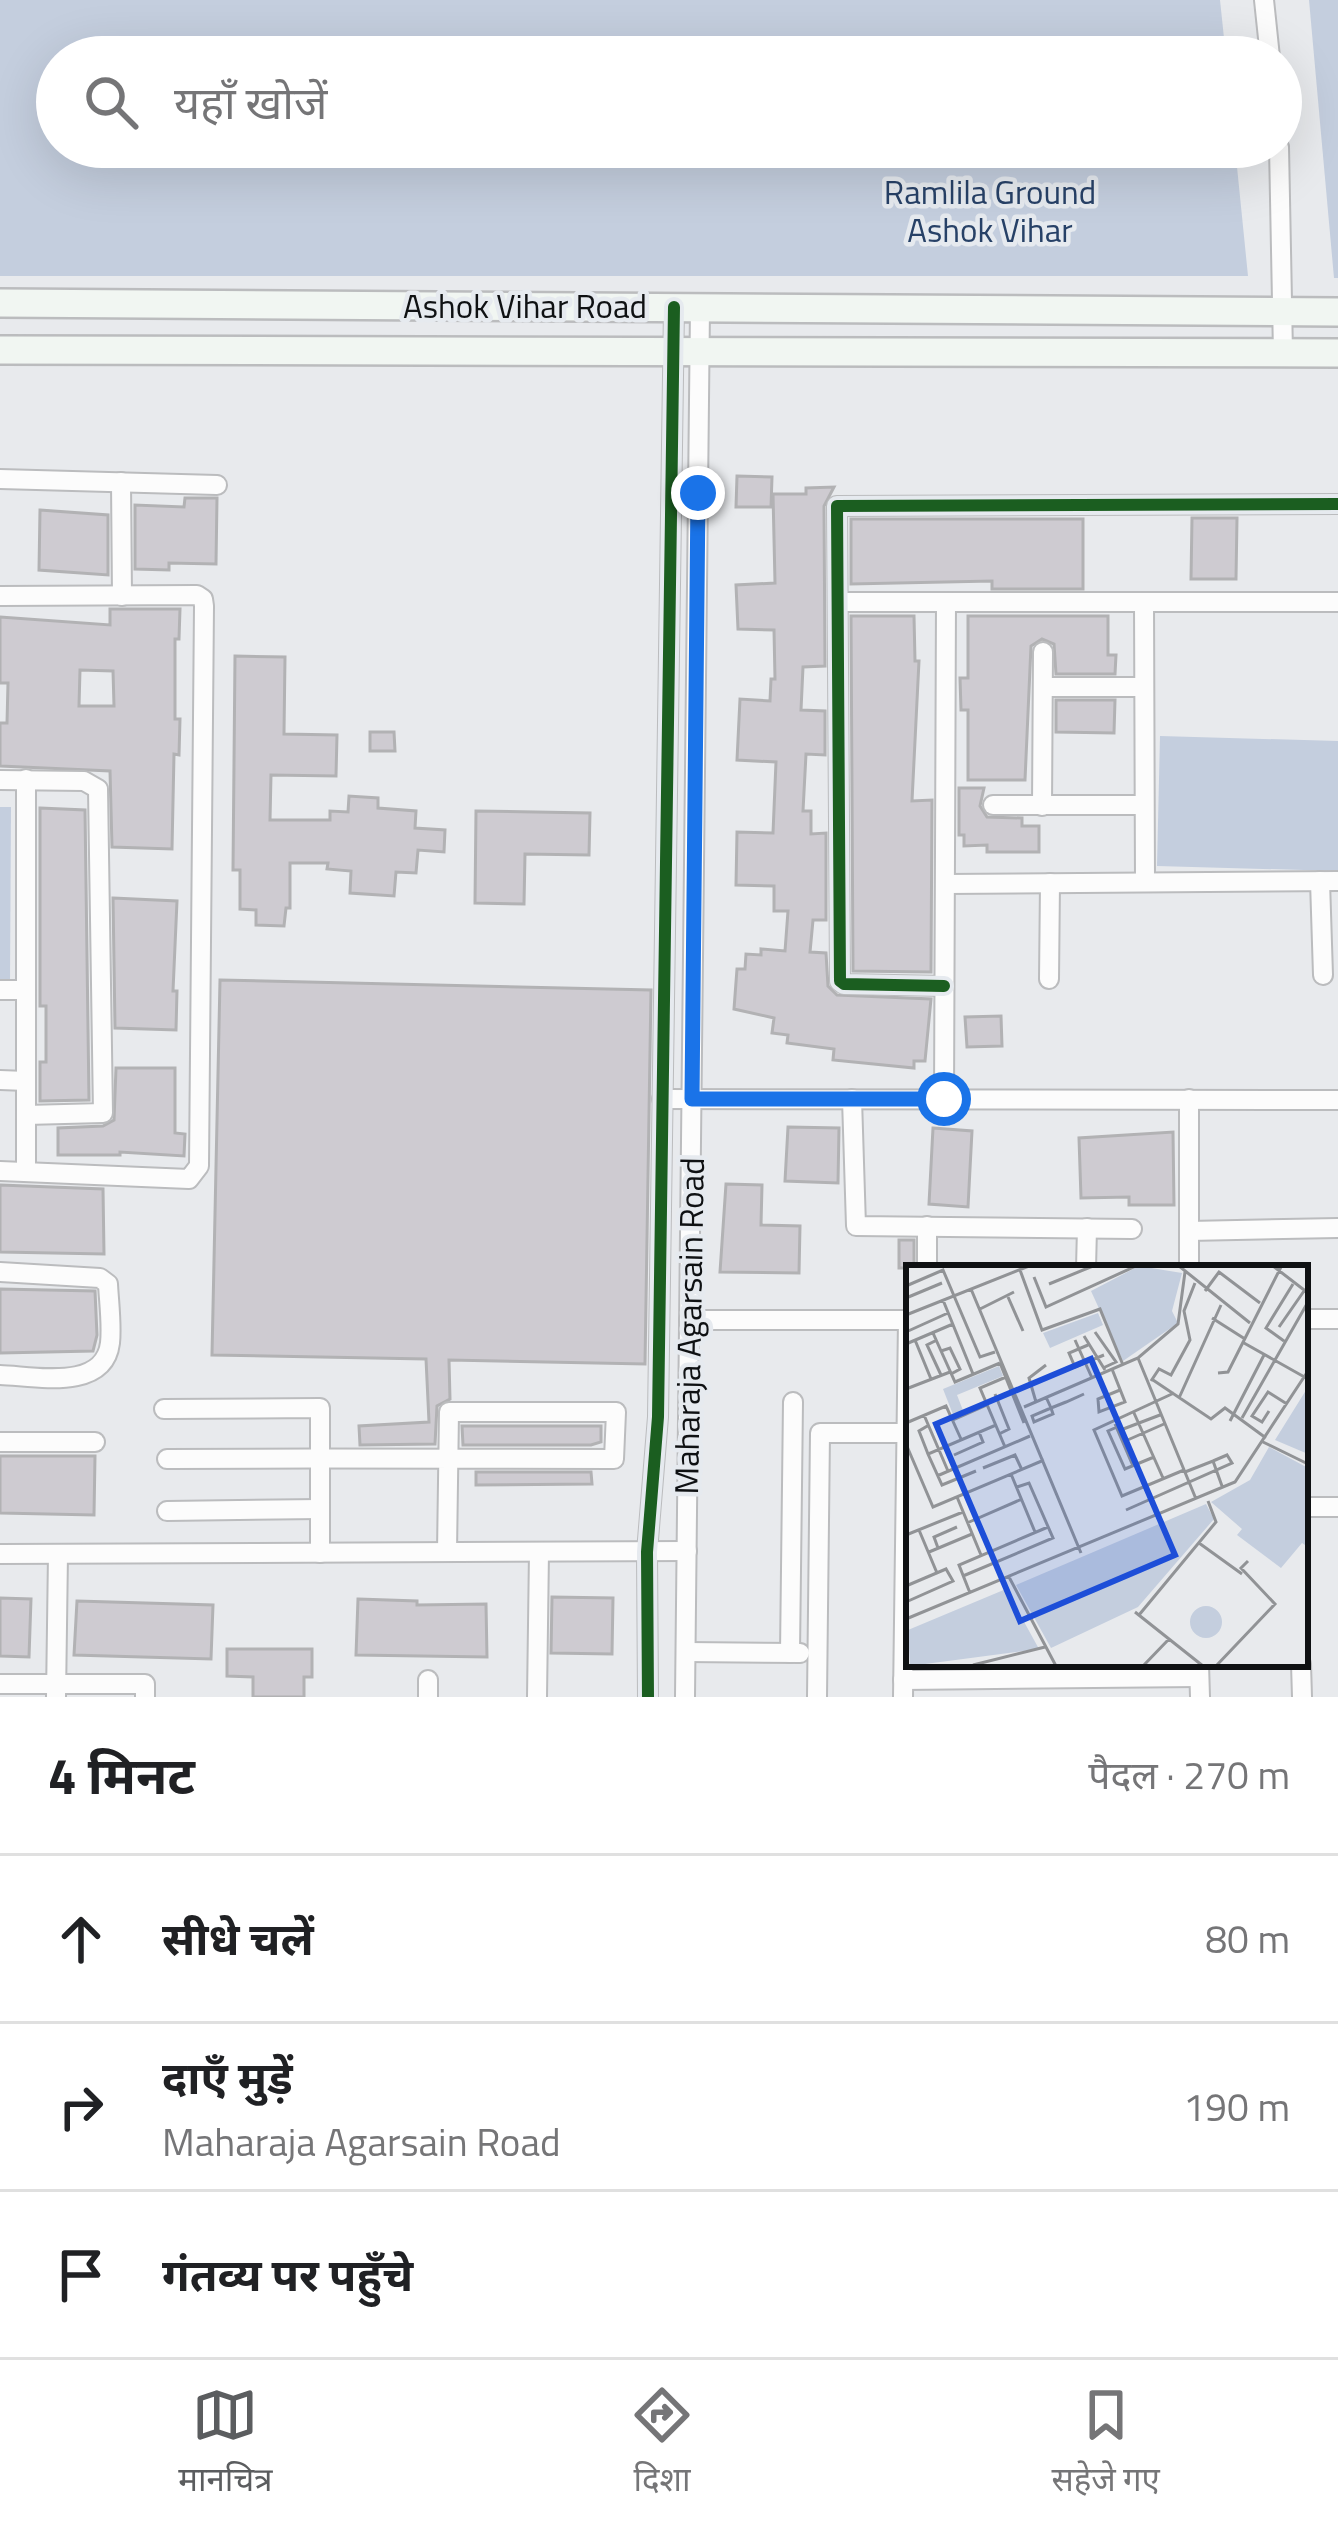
<!DOCTYPE html>
<html lang="hi">
<head>
<meta charset="utf-8">
<style>
  :root { --surface:#fff; --page:#f2f2f2; --text:#202124; --muted:#757577; --line:#e0e0e0; --accent:#5b5d5f }
  body { margin:0; font-family:"Titillium Web","Noto Sans Devanagari",sans-serif; background:var(--page); color:var(--text) }
  .stop { position:absolute; width:36px; height:36px; margin:-27px; border:9px solid #1a73e8; border-radius:50%; background:#fff }
  .stop.end { background:#1a73e8; border-color:#fff; box-shadow:0 3px 12px #0008 }
  .list { margin:0; padding:0; list-style:none }
  h2 { display:flex; justify-content:space-between; align-items:center; height:156px; margin:0; padding:0 48px; font-size:51px }
  h2 small { font-size:39px; font-weight:400; color:var(--muted) }
  .list li { display:grid; grid-template-columns:78px 1fr auto; gap:36px; align-items:center; box-sizing:border-box; height:168px; padding:0 48px; border-top:3px solid var(--line) }
  .list b { display:block; font-size:45px; white-space:nowrap }
  .list p { margin:0; font-size:39px; white-space:nowrap; color:var(--muted) }
  .list em { font-size:39px; font-style:normal; color:var(--muted) }
  .icon { flex:none; width:66px; height:66px; fill:none; stroke:currentColor; stroke-width:2; stroke-linecap:round; stroke-linejoin:round }
  .map { position:relative; flex:none; width:1338px; height:1697px; overflow:hidden }
  .search { position:absolute; background:var(--surface); box-shadow:0 12px 48px #0002; left:36px; right:36px; top:36px; height:132px; display:flex; align-items:center; gap:30px; box-sizing:border-box; padding:0 42px; border-radius:66px; color:var(--muted); font-size:45px }
  .sheet { height:660px; background:var(--surface) }
  nav { display:flex; justify-content:space-around; align-items:center; box-sizing:border-box; height:168px; border-top:3px solid var(--line); background:var(--surface); font-size:33px; color:var(--muted) }
  nav a { display:grid; justify-items:center; gap:6px }
  nav .on { color:var(--accent) }
  .map>svg:first-child { display:block }
  .green { fill:#c4cede }
  .building { fill:#cecbd1; stroke:#b2b2b4; stroke-width:3; fill-rule:evenodd }
  .lines { fill:none; stroke-linecap:round; stroke-linejoin:round }
  .street-casing { stroke:#bbbcbe; stroke-width:22 }
  .secondary-casing { stroke:#bbbcbe; stroke-width:32 }
  .street { stroke:#fcfcfc; stroke-width:18 }
  .secondary { stroke:#f1f6f2; stroke-width:27 }
  .cycleway-casing { stroke:#e6eaef; stroke-width:20 }
  .cycleway { stroke:#1b5e20; stroke-width:12 }
  .route { stroke:#1a73e8; stroke-width:15 }
  .labels { text-anchor:middle; dominant-baseline:central; stroke-width:9; stroke-linejoin:round; paint-order:stroke }
  .park-label { font-size:33px; fill:#274167; stroke:#e6eaef }
  .street-label { font-size:33px; fill:#0f1113; stroke:#e6eaef }
  .inset-road { fill:none; stroke:#919396; stroke-width:3 }
  .view { fill:#1d4ed8; fill-opacity:0.15; stroke:#1d4ed8; stroke-width:6 }
  .inset-edge { fill:none; stroke:#0f1113; stroke-width:6 }
</style>
</head>
<body>
<div class="map">
<svg width="1338" height="1697" viewBox="0 0 1338 1697">
  <rect width="100%" height="100%" fill="#e8eaed"/>
  <g class="green">
    <path d="M0,0h1220l6,57h-1169v90h1178l13,129h-1248z"/>
    <path d="M1309,0h29v278h-4z"/>
    <path d="M1160,736l178,5v130l-181,-5z"/>
    <path d="M0,807h11l-1,175h-10z"/>
  </g>
  <g class="building">
    <path d="M737,476l35,1 -1,30h-35z"/>
    <path d="M834,487l-10,19 1,160 -22,1 -2,43 24,1v44l-19,-1 -3,57h8v23l15,-1v87h-13l-3,32 16,1 2,33 9,9 94,4 -6,62h-11v7l-81,-8 1,-11 -47,-6 1,-8 -16,-2 2,-15 -40,-9 3,-40h8l1,-15 15,1v-6l24,2 3,-40h-14v-25l-38,-1 1,-53 36,1 3,-71 -39,-2 3,-61 30,2 1,-22h4l-1,-49 -36,-1 -2,-44 39,-2 -2,-89h33v-6z"/>
    <path d="M185,498h32l-1,66 -47,-1v7l-34,-1v-64l49,2z"/>
    <path d="M40,510l68,5v60l-69,-5z"/>
    <path d="M1192,518h45l-1,61h-45z"/>
    <path d="M851,519h232v70h-91v-8l-141,3z"/>
    <path d="M110,609h70l-1,30h-4v80h5l-1,36 -5,-1 -2,95 -60,-2 -2,-76 -110,-5v-43h7l1,-40h-8v-66l110,8zM80,670l33,1 1,35h-35z"/>
    <path d="M851,616h63l1,45h4l-7,140 20,-1 -1,172 -78,-1z"/>
    <path d="M968,616h140v39h8l-1,19h-59l-2,-30 -12,-5 -11,7 -6,134h-57v-70h-7l-1,-32h8z"/>
    <path d="M235,656l50,1 -1,77 53,1 -1,41 -65,-1 -1,45h60v-9l18,1 1,-16 29,2v10l38,3 -1,17 30,2 -1,22 -26,-2 -2,23 -20,-1 -2,24 -44,-3 1,-22 -24,-2 1,-6h-38v45h-4l-2,18 -28,-1v-15l-16,-1v-39h-7z"/>
    <path d="M1056,700h59l-1,33 -58,-1z"/>
    <path d="M370,732h24l1,19h-25z"/>
    <path d="M959,788h25l-4,18 7,11 35,1v8h17v26h-52v-7l-23,1v-11h-5z"/>
    <path d="M40,808l45,2 4,290 -49,1v-39h6v-56h-6z"/>
    <path d="M476,811l114,2 -1,42 -64,-1 -1,50 -49,-1z"/>
    <path d="M113,898l64,3 -4,90h4l-1,39 -61,-2z"/>
    <path d="M220,980l431,10 -6,374 -196,-4 1,39 -13,7 -2,38 -75,1 -1,-19 70,-4 -3,-63 -214,-4z"/>
    <path d="M1001,1016l1,30 -35,1 -2,-30z"/>
    <path d="M116,1068h59v65l10,1 -1,22 -64,-4v3h-62v-27l45,-2 11,-6z"/>
    <path d="M788,1127l51,1 -1,55 -53,-2z"/>
    <path d="M933,1128l39,3 -4,76 -39,-3z"/>
    <path d="M1173,1132l1,73h-45v-8l-48,1 -2,-60z"/>
    <path d="M726,1184l36,1 -1,40 39,1 -1,47 -79,-1z"/>
    <path d="M0,1185l103,4 1,65 -104,-2z"/>
    <rect x="899" y="1240" width="15" height="28"/>
    <path d="M0,1289l95,2 2,44 -4,16 -93,2z"/>
    <path d="M462,1426h139v16l-10,3h-128z"/>
    <path d="M95,1456l-1,59 -94,-2v-57z"/>
    <path d="M476,1472h115l1,12 -116,1z"/>
    <path d="M552,1597l61,1 -1,56 -61,-1z"/>
    <path d="M0,1598l31,1 -2,58 -29,-1z"/>
    <path d="M358,1599l59,2v4l69,-1 1,53 -131,-2z"/>
    <path d="M77,1601l136,4 -2,54 -137,-4z"/>
    <path d="M227,1649h85v28h-8v20h-51v-20l-26,-1z"/>
  </g>
  <g class="lines">
    <g class="street-casing">
      <g id="street">
        <path d="M1264,0l6,57"/>
        <path d="M1279,147l4,206"/>
        <path d="M0,479l217,6"/>
        <path d="M121,482l1,114"/>
        <path d="M0,596l197,-1 6,4 1,7 -5,560 -10,13 -189,-8"/>
        <path d="M838,602h500"/>
        <path d="M1144,602l1,280"/>
        <path d="M1043,687h101"/>
        <path d="M26,779v392"/>
        <path d="M0,780l84,1 14,8 5,324 -77,2"/>
        <path d="M993,805h151"/>
        <path d="M1042,806l1,-154"/>
        <path d="M1320,881l3,94"/>
        <path d="M946,884l392,-3"/>
        <path d="M1049,979l1,-96"/>
        <path d="M944,986l-100,-2 -4,-3 -3,-475 501,-2"/>
        <path d="M0,990h26"/>
        <path d="M0,1080l26,1"/>
        <path d="M662,1099l676,1"/>
        <path d="M852,1099l4,127 276,3"/>
        <path d="M944,1099l2,-497"/>
        <path d="M927,1226v42"/>
        <path d="M1189,1231l149,-3"/>
        <path d="M1086,1268l1,-40"/>
        <path d="M1189,1268v-169"/>
        <path d="M0,1272l100,6 8,6c1,19 4,41 2,59 -6,49 -76,33 -110,32"/>
        <path d="M1305,1319h33"/>
        <path d="M689,1320h220"/>
        <path d="M164,1409l156,-1v145"/>
        <path d="M0,1442h95"/>
        <path d="M167,1459c149,-1 298,0 447,0l2,-47h-167l-2,140"/>
        <path d="M1305,1507h33"/>
        <path d="M167,1511l153,-2"/>
        <path d="M0,1554l687,-3"/>
        <path d="M686,1652l114,1"/>
        <path d="M790,1653l3,-251"/>
        <path d="M1199,1664l1,33"/>
        <path d="M1301,1664l1,33"/>
        <path d="M903,1680l296,-3"/>
        <path d="M0,1684h145v13"/>
        <path d="M56,1697l2,-143"/>
        <path d="M428,1697v-17"/>
        <path d="M537,1697l2,-145"/>
        <path d="M648,1697l-1,-145 11,-135 16,-1110"/>
        <path d="M685,1697l15,-1389"/>
        <path d="M817,1697l3,-264h87"/>
        <path d="M903,1697l5,-377"/>
      </g>
    </g>
    <g class="secondary-casing">
      <g id="secondary">
        <path d="M0,303l1338,9"/>
        <path d="M0,350l1338,3"/>
      </g>
    </g>
    <use href="#street" class="street"/>
    <use href="#secondary" class="secondary"/>
    <g class="cycleway-casing">
      <g id="cycleway">
        <path d="M944,986l-100,-2 -4,-3 -3,-475 501,-2"/>
        <path d="M648,1697l-1,-145 11,-135 16,-1110"/>
      </g>
    </g>
    <use href="#cycleway" class="cycleway"/>
  </g>
  <g class="lines">
    <path class="route" d="M698,493l-6,606h252"/>
  </g>
  <g class="labels">
    <g class="park-label">
      <text x="990" y="192">Ramlila Ground<tspan x="990" dy="38">Ashok Vihar</tspan></text>
    </g>
    <g class="street-label">
      <text x="525" y="306">Ashok Vihar Road</text>
      <text transform="translate(689 1326) rotate(-89)">Maharaja Agarsain Road</text>
    </g>
  </g>
  <g transform="translate(906 1265)">
    <rect width="402" height="402" fill="#e8eaed"/>
    <path d="M233,1l43,7 -10,38 6,12 -55,38 -32,-70zM192,48l5,12 -53,23 -7,-15zM93,101l4,10 -46,19 7,18 -10,4 -11,-28zM402,122v67l-33,-14zM363,182l39,21v79l-6,-4 -21,25 -44,-33 5,-6 -31,-27 39,-22zM300,239l8,15 -76,88 -87,41 -35,-63zM100,324l33,60 -129,17 -2,-36zM284 357a16 16 0 1 1 32 0a16 16 0 1 1-32 0Z" fill="#c4cede"/>
    <path class="inset-road" d="M273,1l71,57M367,1l35,27M114,5l22,60 58,-21 23,56M128,12l12,30 90,-41M143,19l44,-18M0,21l37,-16 37,87 15,-5M65,24l110,264M299,26l14,-19 41,31M102,32l15,34M0,33l36,-15M37,35l30,74M74,44l34,-17M0,50l123,-49M306,53l33,21M373,62l25,-36M0,67l42,-19M189,67l21,30 -13,6M27,68l22,49 45,-19M178,71l21,34M9,75l16,39M31,75l-10,5 14,30M169,75l17,38M378,76l-18,-13 27,-44M338,78l64,36M0,79l47,-20M182,80l-19,8 6,14 29,-12M35,86l9,-3 10,21 -9,5M232,93l58,141M94,98l24,60M206,104l13,33 -26,10 -1,-13 22,-9M312,108l10,-1 53,-105M247,115l58,39 14,-11 41,30M245,116l8,-12 12,6 19,-35 -6,-29 11,-28M0,124l44,-17M268,128l-80,37 28,66 62,-26M89,129l14,35 -10,5M140,132l5,11 2,6 -19,8 -2,-6 19,-8 15,-6 18,-8M273,133l42,-93M130,137l-7,-24 17,-13M118,142l114,-49 40,-34 7,-52M363,146l-7,11 -10,-6 16,-24 19,12M228,148l29,65M18,150l24,56M336,153l66,-116M47,155l34,-15M324,156l34,-66M0,158l40,-17 15,33M209,159l18,42M211,162l-9,4 17,38 29,-12M212,166l42,-16M217,177l41,-18M357,177l45,22M0,179l27,63 111,-47M99,182l-25,-59 26,-11M22,189l-9,-23 10,-6M48,190l29,-13 -4,-10M77,203l32,-13 7,15M70,206l-34,14 -14,-31 68,-29M279,207l28,-11 9,25M105,209l24,58M31,211l93,-40M51,232l24,58M220,245l106,-47 -5,-8 -14,6M61,258l55,-24M13,265l18,43M0,270l57,-23M293,278l43,31M32,283l-4,-11 23,-10M23,287l43,-18M57,311l90,-38 -24,-55 -12,4M103,312l47,89M0,321l40,-17 7,12 -47,21M64,328l-11,-28 89,-38M229,347l68,54M233,350l77,-93 -8,-21M0,354l329,-137 73,-111M67,400l72,-18M237,401l26,-27M310,401l59,-62 -34,-36 7,-7"/>
    <path class="view" d="M185,94l84,196 -155,66 -84,-197z"/>
    <rect width="402" height="402" class="inset-edge"/>
  </g>
</svg>
<div class="stop" style="left:944px;top:1099px"></div>
<div class="stop end" style="left:698px;top:493px"></div>
<div class="search"><svg class="icon" aria-label="search" viewBox="0 0 24 24"><circle cx="10" cy="10" r="6"/><path d="M15 15l6 6"/></svg>यहाँ खोजें</div>
</div>
<section class="sheet">
<h2>4 मिनट<small>पैदल · 270 m</small></h2>
<ul class="list">
<li><svg class="icon" aria-label="ahead" viewBox="0 0 24 24"><path d="M12 20V5M6 11l6-6 6 6"/></svg><div><b>सीधे चलें</b></div><em>80 m</em></li>
<li><svg class="icon" aria-label="right" viewBox="0 0 24 24"><path d="M7 20v-9h11M14 6l5 5-5 5"/></svg><div><b>दाएँ मुड़ें</b><p>Maharaja Agarsain Road</p></div><em>190 m</em></li>
<li><svg class="icon" aria-label="arrive" viewBox="0 0 24 24"><path d="M6 21V4h12l-3 4 3 4H6"/></svg><div><b>गंतव्य पर पहुँचे</b></div></li>
</ul>
</section>
<nav>
<a class="on"><svg class="icon" aria-label="map" viewBox="0 0 24 24"><path d="M3 6l6-2 6 2 6-2v14l-6 2-6-2-6 2zM9 4v14M15 6v14"/></svg>मानचित्र</a>
<a><svg class="icon" aria-label="directions" viewBox="0 0 24 24"><path d="M12 3l9 9-9 9-9-9zM9 14v-3h6M13 9l2 2-2 2"/></svg>दिशा</a>
<a><svg class="icon" aria-label="saved" viewBox="0 0 24 24"><path d="M7 4h10v16l-5-4-5 4z"/></svg>सहेजे गए</a>
</nav>
</body>
</html>
